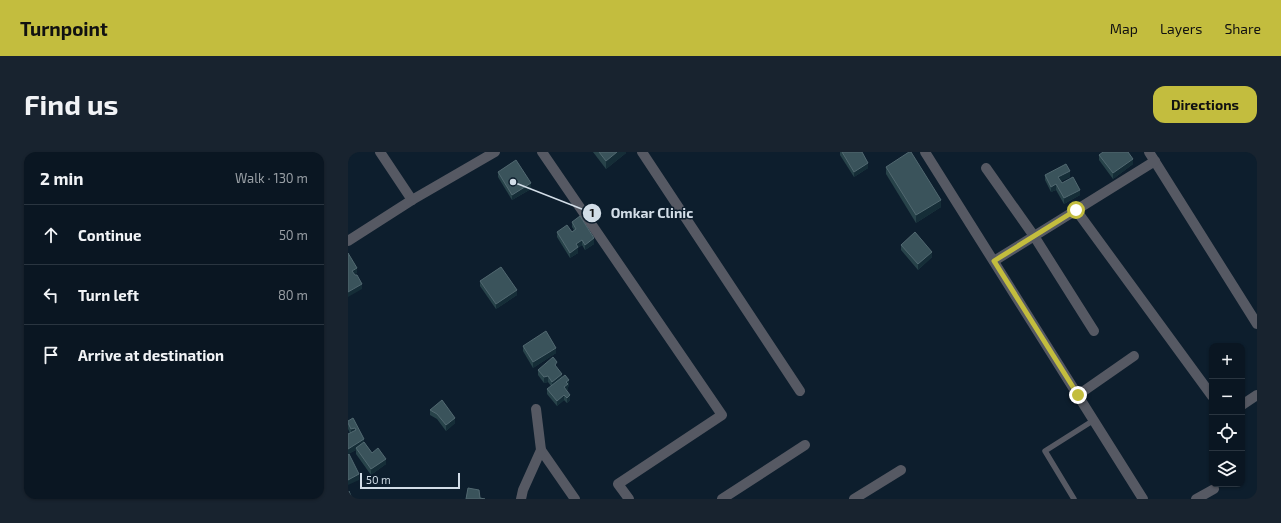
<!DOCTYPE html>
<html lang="en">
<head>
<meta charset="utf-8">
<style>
  :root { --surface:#0a1622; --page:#18232f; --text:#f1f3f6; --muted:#999fa5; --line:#2a3540; --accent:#c3bd3e }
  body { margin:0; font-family:"Exo 2",sans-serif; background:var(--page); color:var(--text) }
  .controls { position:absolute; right:12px; bottom:12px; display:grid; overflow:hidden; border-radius:8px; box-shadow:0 1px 3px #0004 }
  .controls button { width:36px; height:36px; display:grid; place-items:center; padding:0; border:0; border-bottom:1px solid var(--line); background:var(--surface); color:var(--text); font:20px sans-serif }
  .scale { position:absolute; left:12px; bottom:10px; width:100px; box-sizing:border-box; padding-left:4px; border:2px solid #d2dde7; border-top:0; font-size:11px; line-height:14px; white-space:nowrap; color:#d2dde7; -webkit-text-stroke:3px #0d1e2d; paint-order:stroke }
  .stop { position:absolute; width:12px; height:12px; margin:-9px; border:3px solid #c3bd3e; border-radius:50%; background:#fff }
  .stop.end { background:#c3bd3e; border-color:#fff; box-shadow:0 1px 4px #0008 }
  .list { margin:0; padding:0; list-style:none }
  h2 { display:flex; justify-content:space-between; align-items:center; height:52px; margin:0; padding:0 16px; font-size:17px }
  h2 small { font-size:13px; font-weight:400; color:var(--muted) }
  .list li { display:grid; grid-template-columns:26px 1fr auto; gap:12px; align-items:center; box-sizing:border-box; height:60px; padding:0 16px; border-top:1px solid var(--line) }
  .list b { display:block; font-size:15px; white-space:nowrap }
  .list em { font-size:13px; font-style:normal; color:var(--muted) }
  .icon { flex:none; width:22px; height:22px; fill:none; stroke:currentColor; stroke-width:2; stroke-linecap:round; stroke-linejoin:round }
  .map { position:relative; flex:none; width:909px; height:347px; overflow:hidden; border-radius:12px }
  header { display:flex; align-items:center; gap:24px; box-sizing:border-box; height:56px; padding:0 20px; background:var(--accent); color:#111 }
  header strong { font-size:19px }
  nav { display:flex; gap:22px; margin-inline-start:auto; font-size:14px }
  .intro { display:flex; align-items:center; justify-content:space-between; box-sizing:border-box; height:96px; padding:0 24px }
  h1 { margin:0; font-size:28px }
  .button { padding:10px 18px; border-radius:12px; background:var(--accent); color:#111; font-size:14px; font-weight:700 }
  main { display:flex; gap:24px; padding:0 24px }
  aside { flex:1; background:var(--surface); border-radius:12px; box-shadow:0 1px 3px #0004 }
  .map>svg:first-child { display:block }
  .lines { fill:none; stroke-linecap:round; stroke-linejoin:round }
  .lane { stroke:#565963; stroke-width:5.5 }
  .street { stroke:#565963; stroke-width:10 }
  .wall { fill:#28434a }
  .shaded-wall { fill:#152d37 }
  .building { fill:#3a535b; stroke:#526971 }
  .route { stroke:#c3bd3e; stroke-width:5 }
  .leader { fill:none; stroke:#d2dde7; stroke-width:1.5 }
  .callout-dot { fill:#d2dde7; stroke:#0d1e2d; stroke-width:1.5 }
  .mark-label { font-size:12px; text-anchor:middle; font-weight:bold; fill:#111 }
  .callout-label { font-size:14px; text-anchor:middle; font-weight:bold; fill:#d2dde7; stroke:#0d1e2d; stroke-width:3; stroke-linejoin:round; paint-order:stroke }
</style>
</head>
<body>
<header>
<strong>Turnpoint</strong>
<nav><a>Map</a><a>Layers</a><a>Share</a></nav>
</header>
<div class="intro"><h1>Find us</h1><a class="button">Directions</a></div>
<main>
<aside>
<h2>2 min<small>Walk · 130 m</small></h2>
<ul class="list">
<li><svg class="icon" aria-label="ahead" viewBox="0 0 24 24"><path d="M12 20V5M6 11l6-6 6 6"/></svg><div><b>Continue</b></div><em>50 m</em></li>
<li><svg class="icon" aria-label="left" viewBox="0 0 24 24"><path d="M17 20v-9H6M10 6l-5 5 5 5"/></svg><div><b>Turn left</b></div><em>80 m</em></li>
<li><svg class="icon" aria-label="arrive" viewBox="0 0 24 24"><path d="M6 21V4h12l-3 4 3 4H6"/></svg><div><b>Arrive at destination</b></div></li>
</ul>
</aside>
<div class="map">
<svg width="909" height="347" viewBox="0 0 909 347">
  <rect width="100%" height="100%" fill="#0d1e2d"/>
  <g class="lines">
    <path class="lane" d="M726,347l-29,-48 49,-31"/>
    <g class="street">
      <path d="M32,0l32,48"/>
      <path d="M194,0l180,263 -104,69 11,15"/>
      <path d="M294,0l158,239"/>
      <path d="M577,0l218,347"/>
      <path d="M801,0l108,172"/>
      <path d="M638,16l48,68 60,95"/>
      <path d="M728,58l136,186"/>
      <path d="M0,89l64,-41 83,-48"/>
      <path d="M646,109l161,-100"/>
      <path d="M730,243l56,-39"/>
      <path d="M894,253l15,-10"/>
      <path d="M193,298l34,49"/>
      <path d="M173,347l2,-9 18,-40 -5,-41"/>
      <path d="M374,347l83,-54"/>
      <path d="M506,347l47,-29"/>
      <path d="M848,347l18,-10"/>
    </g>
  </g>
  <g class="wall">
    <path d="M245,0h33v1l-20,16z"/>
    <path d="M492,0h22l6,16 -14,9 -14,-22z"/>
    <path d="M751,3l34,9 -20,15 -14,-19z"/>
    <path d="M538,15l55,40 -25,16 -30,-49z"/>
    <path d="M150,20l33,17 -19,11 -14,-23z"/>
    <path d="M697,23l25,2 -9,4 1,2 18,12 -16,9 -8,-14 -5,2 -6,-12z"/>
    <path d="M224,70l22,22 -9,6 -3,-5 -4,3v5l-8,5 -13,-21v-5h15l2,-2 -2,-3z"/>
    <path d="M553,93l31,12 -14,13 -17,-20z"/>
    <path d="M132,129l37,14 -21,14 -16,-23z"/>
    <path d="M175,194l33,7 -23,15 -10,-17z"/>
    <path d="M209,215l5,10 7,8 -1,2v2l-1,1 3,10 -3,3 -3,-3 -7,6 -10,-12v-5l4,-3 -3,-4 -4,1 -6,-8v-5z"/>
    <path d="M82,258l25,13 -9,8 -9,-12 -7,-4z"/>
    <path d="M5,266l11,24 8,11 14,11 -15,11 -15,-21v-4l-8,4v-20l2,-1 -2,-4v-8z"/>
  </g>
  <g class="shaded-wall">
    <path d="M269,0h9v1l-20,16v-8z"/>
    <path d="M785,7v5l-20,15v-6z"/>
    <path d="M520,11v5l-14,9v-5z"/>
    <path d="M722,19v6l-12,6v-6z"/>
    <path d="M183,31v6l-19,11v-5z"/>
    <path d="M708,32v6l-5,2v-5z"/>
    <path d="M732,38v5l-16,9v-6z"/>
    <path d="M593,48v7l-25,16v-8z"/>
    <path d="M246,86v6l-9,6v-5z"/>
    <path d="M234,88v5l-4,3v5l-8,5v-5l6,-9z"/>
    <path d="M584,100v5l-14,13v-6z"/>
    <path d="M9,116v5l-5,3v-5z"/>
    <path d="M14,132v5l-14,8v-5z"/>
    <path d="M169,138v5l-21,14v-5z"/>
    <path d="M208,196v5l-23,15v-6z"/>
    <path d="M214,222v5l-10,8v-5z"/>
    <path d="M200,224v6l-4,1v-6z"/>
    <path d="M221,228v5l-1,2v2l-4,3v-5l2,-5z"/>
    <path d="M216,243v5l-7,6v-5z"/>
    <path d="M222,243v5l-3,3v-5z"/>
    <path d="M107,266v5l-9,8v-6z"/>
    <path d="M7,276v5l-4,2v-6z"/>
    <path d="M16,287v6l-8,3v2l-8,4v-5z"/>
    <path d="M38,307v5l-15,11v-6z"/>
    <path d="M11,322v6l-11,5v-5z"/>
  </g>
  <g class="building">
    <path d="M251,0h18l-11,9z"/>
    <path d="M494,0h20l6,11 -14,9z"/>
    <path d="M561,0h2l30,48 -25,15 -30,-48z"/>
    <path d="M755,0h25l5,7 -20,14 -14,-18z"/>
    <path d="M168,8l15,23 -19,12 -14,-23z"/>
    <path d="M718,12l4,7 -12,6 4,6 11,-6 7,13 -16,8 -8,-14 -5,3 -6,-12z"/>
    <path d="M232,64l14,22 -9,7 -3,-5 -6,4 2,3 -8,6 -13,-21 10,-7 5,7 4,-3 -4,-7z"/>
    <path d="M567,80l17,20 -14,12 -17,-19z"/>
    <path d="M0,101l9,15 -5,3 3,4h2l5,9 -14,8z"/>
    <path d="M153,115l16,23 -21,14 -16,-23z"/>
    <path d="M198,179l10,17 -23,14 -10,-16z"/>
    <path d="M205,205l4,5 -2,3 7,9 -10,8 -4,-6 -4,1 -6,-7z"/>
    <path d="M217,223l4,5 -3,2 2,2 -4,3 6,8 -3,3 -3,-3 -7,6 -10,-12z"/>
    <path d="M94,248l13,18 -9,7 -9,-11 -7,-4z"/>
    <path d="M5,266l11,21 -16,10v-15l8,-4 -1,-2 -4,1 -3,-6v-2z"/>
    <path d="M16,290l8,11 6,-5 8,11 -15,10 -15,-21z"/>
    <path d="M1,302l10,20 -11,6v-25z"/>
    <path d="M120,336l11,2 1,8 5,1h-19z"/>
    <path d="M1,339l3,8h-4v-7z"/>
  </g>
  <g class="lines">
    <path class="route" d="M728,58l-82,51 84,134"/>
  </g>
  <path class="leader" d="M165 30L244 61"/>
  <g class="callout-dot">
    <circle cx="165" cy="30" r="4"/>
    <circle cx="244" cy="61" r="10"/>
  </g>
  <g class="mark-label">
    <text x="244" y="65">1</text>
  </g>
  <g class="callout-label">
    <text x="304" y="66">Omkar Clinic</text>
  </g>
</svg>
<div class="controls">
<button>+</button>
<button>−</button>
<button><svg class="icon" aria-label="locate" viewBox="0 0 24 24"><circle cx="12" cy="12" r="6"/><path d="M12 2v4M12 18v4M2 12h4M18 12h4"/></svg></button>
<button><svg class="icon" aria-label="layers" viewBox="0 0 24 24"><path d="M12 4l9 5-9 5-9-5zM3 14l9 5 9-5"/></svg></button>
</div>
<div class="scale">50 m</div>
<div class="stop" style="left:728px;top:58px"></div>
<div class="stop end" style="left:730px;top:243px"></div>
</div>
</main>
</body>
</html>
